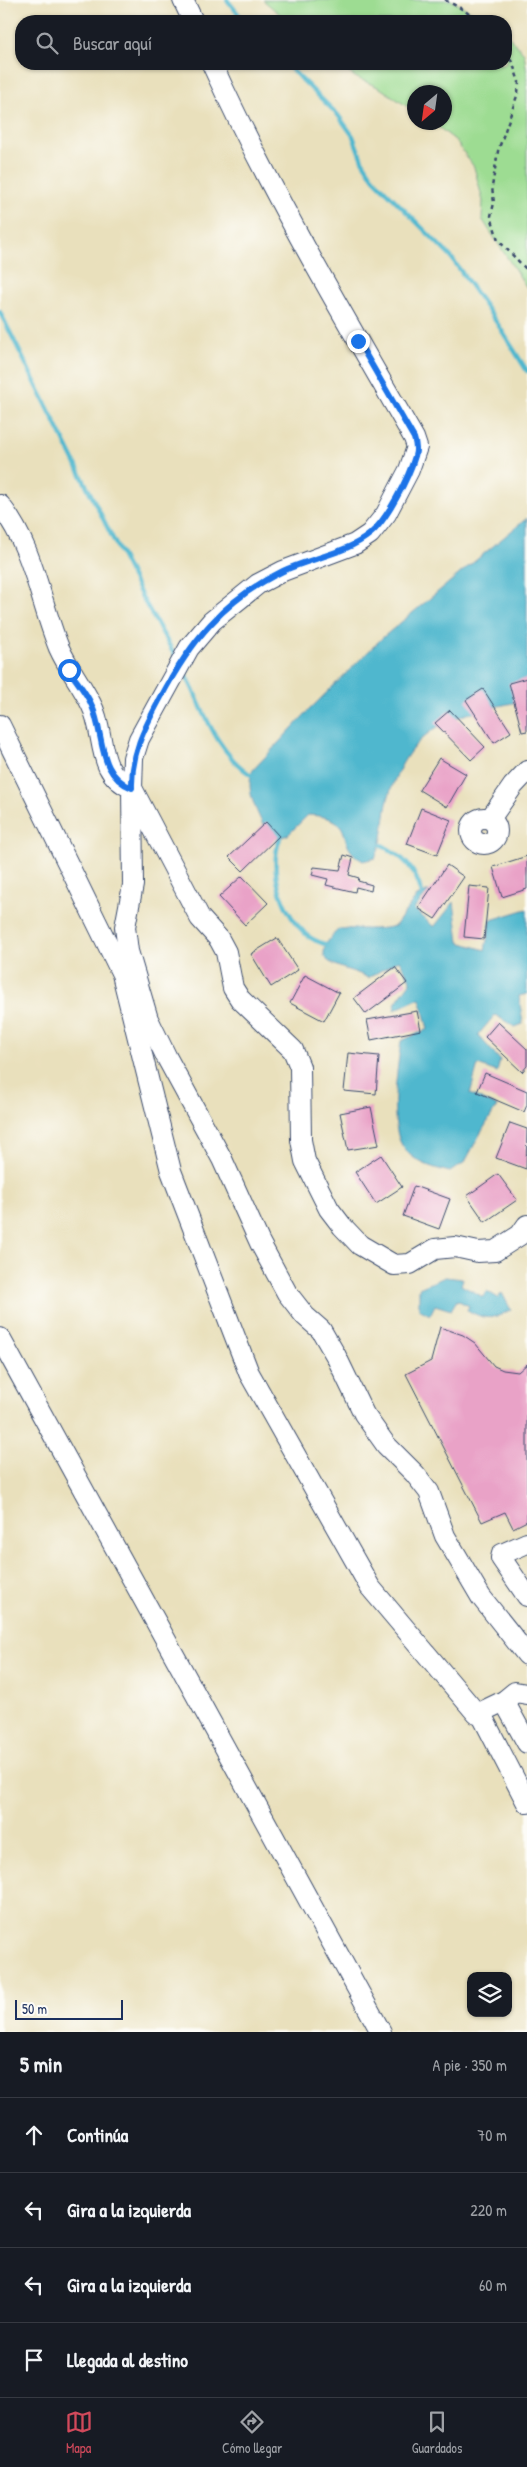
<!DOCTYPE html>
<html lang="es">
<head>
<meta charset="utf-8">
<style>
  :root { --surface:#171b24; --page:#20242c; --text:#f1f3f6; --muted:#9ea1a6; --line:#363941; --accent:#d1495b }
  body { margin:0; font-family:"Patrick Hand",sans-serif; background:var(--page); color:var(--text) }
  .controls { position:absolute; right:15px; bottom:15px; display:grid; overflow:hidden; border-radius:10px; box-shadow:0 1px 4px #0004 }
  .controls button { width:45px; height:45px; display:grid; place-items:center; padding:0; border:0; border-bottom:1px solid var(--line); background:var(--surface); color:var(--text); font:25px sans-serif }
  .compass { position:absolute; left:407px; top:85px; width:45px; height:45px; border-radius:50%; background:var(--surface); box-shadow:0 1px 4px #0004; rotate:209deg }
  .scale { position:absolute; left:15px; bottom:12px; width:108px; box-sizing:border-box; padding-left:5px; border:2px solid #1b2f5e; border-top:0; font-size:14px; line-height:18px; white-space:nowrap; color:#1b2f5e; -webkit-text-stroke:4px #fdfcf7; paint-order:stroke }
  .stop { position:absolute; width:15px; height:15px; margin:-11px; border:4px solid #1a73e8; border-radius:50%; background:#fff }
  .stop.end { background:#1a73e8; border-color:#fff; box-shadow:0 1px 5px #0008 }
  .list { margin:0; padding:0; list-style:none }
  h2 { display:flex; justify-content:space-between; align-items:center; height:65px; margin:0; padding:0 20px; font-size:21px }
  h2 small { font-size:16px; font-weight:400; color:var(--muted) }
  .list li { display:grid; grid-template-columns:32px 1fr auto; gap:15px; align-items:center; box-sizing:border-box; height:75px; padding:0 20px; border-top:1px solid var(--line) }
  .list b { display:block; font-size:19px; white-space:nowrap }
  .list em { font-size:16px; font-style:normal; color:var(--muted) }
  .icon { flex:none; width:28px; height:28px; fill:none; stroke:currentColor; stroke-width:2; stroke-linecap:round; stroke-linejoin:round }
  .map { position:relative; flex:none; width:527px; height:2032px; overflow:hidden }
  .search { position:absolute; background:var(--surface); box-shadow:0 1px 4px #0004; left:15px; right:15px; top:15px; height:55px; display:flex; align-items:center; gap:12px; box-sizing:border-box; padding:0 18px; border-radius:20px; color:var(--muted); font-size:19px }
  .sheet { height:365px; background:var(--surface) }
  nav { display:flex; justify-content:space-around; align-items:center; box-sizing:border-box; height:70px; border-top:1px solid var(--line); background:var(--surface); font-size:14px; color:var(--muted) }
  nav a { display:grid; justify-items:center; gap:2px }
  nav .on { color:var(--accent) }
  .map>svg:first-child { display:block }
  .green { fill:#9ddc92; stroke:#5c8678 }
  .water { fill:#50b7ce; stroke:#367396 }
  .lines { fill:none; stroke-linecap:round; stroke-linejoin:round }
  .stream { stroke:#50b7ce; stroke-width:4.5 }
  .building { fill:#e9a2c7 }
  .minor-casing { stroke:#3a4a6c; stroke-width:22 }
  .path { stroke:#3a4a6c; stroke-width:2.5; stroke-dasharray:4 4; stroke-linecap:butt }
  .minor { stroke:#fff; stroke-width:20 }
  .route { stroke:#1a73e8; stroke-width:6 }
</style>
</head>
<body>
<div class="map">
<svg width="527" height="2032" viewBox="0 0 527 2032">
  <rect width="100%" height="100%" fill="#fdfcf7"/>
  <filter id="ink" filterUnits="userSpaceOnUse"><feTurbulence type="fractalNoise" baseFrequency=".02" numOctaves="2"/><feDisplacementMap in="SourceGraphic" scale="10" xChannelSelector="R" yChannelSelector="G"/><feConvolveMatrix kernelMatrix="1 2 1 2 8 2 1 2 1" color-interpolation-filters="sRGB"/></filter>
  <filter id="wash" filterUnits="userSpaceOnUse"><feTurbulence type="fractalNoise" baseFrequency=".0096" numOctaves="4" result="noise"/><feDisplacementMap in="SourceGraphic" scale="20" xChannelSelector="R" yChannelSelector="G"/><feGaussianBlur stdDeviation="1.12" result="paint"/><feColorMatrix in="noise" values="0 0 0 0 0 0 0 0 0 0 0 0 0 0 0 0 0 1.4 0 .05"/><feComposite in="paint" operator="in"/></filter>
  <g filter="url(#wash)">
    <rect width="100%" height="100%" fill="#e9e0bc"/>
    <g class="green">
      <path d="M263,0h188l37,21h-200z"/>
      <path d="M506,34l18,19 3,19v216l-45,-69 1,-18 -9,-34 -19,-27 -22,-17 11,-1v-30h-30v19l-34,-23 -25,-11 -17,-13h168z"/>
    </g>
    <g class="water">
      <path d="M527,518v182c-71,15 -116,21 -139,99 -5,21 -3,40 -13,59l-12,3c-32,-18 -1,-43 -55,-46l-20,20 -8,3 -13,-4c-9,-22 -22,-40 -15,-63l57,-61 73,-72z"/>
      <path d="M429,891l-15,18 20,18 20,-25 5,40 26,8 6,-30 36,-11v85l-8,2 4,28 -8,3 -20,-12 -17,20 22,25 -3,12 -19,-7 -8,29 27,12 -18,30 -14,26 -15,10c-16,-4 -32,-8 -44,-21 -20,-22 -8,-84 -5,-110l27,-12 -8,-31 -26,12 2,-8 15,-21 -12,-21 -31,18c-15,-9 -32,-8 -44,-21 -1,-12 6,-20 15,-28 19,-1 38,2 56,-3l22,-30z"/>
      <path d="M445,1277l18,2 -2,6 22,12 4,-6 11,7 4,-5 9,17c-19,10 -26,10 -44,0l2,-4 -12,-6 -6,10 -16,-5 -5,10 -11,-6v-21z"/>
    </g>
    <g class="lines">
      <g class="stream">
        <path d="M227,0l17,21"/>
        <path d="M286,64l52,51 15,21 9,24 12,19 77,78 48,69 28,45"/>
        <path d="M0,312l143,287 33,58"/>
        <path d="M184,671c19,37 31,80 67,104"/>
        <path d="M280,838c-12,33 2,75 28,98 5,4 12,6 18,9"/>
        <path d="M382,845c23,13 33,23 40,49"/>
      </g>
    </g>
    <g id="blocks">
      <g class="building">
        <path d="M527,678v53l-5,1 -13,-49z"/>
        <path d="M483,689l28,43 -17,11 -28,-43z"/>
        <path d="M450,710l35,37 -14,13 -36,-37z"/>
        <path d="M439,758l27,16 -19,33 -28,-17z"/>
        <path d="M421,808l30,12 -14,35 -30,-11z"/>
        <path d="M266,822l13,14 -36,35 -14,-14z"/>
        <path d="M344,855l9,3 -4,17 10,3 -1,3 14,4 -1,6 -15,-4 -1,5 -29,-7 2,-6 -16,-4 2,-8 26,3z"/>
        <path d="M527,856v33l-25,8 -9,-30z"/>
        <path d="M447,865l17,12 -29,42 -17,-11z"/>
        <path d="M242,876l26,27 -23,22 -26,-28z"/>
        <path d="M469,886l20,2 -5,51 -20,-2z"/>
        <path d="M277,938l21,32 -27,17 -20,-33z"/>
        <path d="M395,967l12,16 -41,31 -12,-16z"/>
        <path d="M305,975l34,18 -15,28 -34,-18z"/>
        <path d="M417,1011l4,19 -50,10 -4,-20z"/>
        <path d="M498,1022l29,27v17l-5,6 -37,-35z"/>
        <path d="M348,1053l31,3 -3,38 -32,-3z"/>
        <path d="M485,1073l42,18v14l-3,7 -47,-20z"/>
        <path d="M371,1107l8,38 -31,5 -8,-37z"/>
        <path d="M510,1123l17,6 -1,40 -30,-11z"/>
        <path d="M381,1155l21,32 -26,17 -21,-32z"/>
        <path d="M498,1174l19,26 -32,22 -18,-26z"/>
        <path d="M414,1186l36,13 -11,30 -36,-13z"/>
        <path d="M440,1327l23,8 12,8 19,23 9,4 15,2 9,-8v157l-14,7 -8,-16 -23,10 -76,-148 25,-13z"/>
      </g>
    </g>
  </g>
  <g filter="url(#ink)">
    <use href="#blocks" fill-opacity="0" stroke="#3a4a6c" stroke-width="1"/>
    <g class="lines">
      <g class="minor-casing">
        <g id="minor">
          <path d="M183,0l10,21"/>
          <path d="M212,64c59,129 131,251 202,374l3,9 -8,23 -23,44 -16,20 -15,10 -72,27 -25,13 -46,37 -23,27 -50,91 -6,19 -1,30 68,130 19,21 7,13 7,36 7,11 53,51 7,17 1,73 4,21 24,48 13,17 18,19 34,20 16,-1 25,-15 20,-2 23,5 17,-1 25,-16 7,-10"/>
          <path d="M0,505c34,43 39,94 59,143 9,20 22,36 32,56 16,30 3,68 41,84l1,97 -8,42 3,24 20,68 19,39 55,101 38,84 27,50 18,23 16,14 15,26 28,58 22,31 29,29 14,18 16,44 16,27 20,34 46,58"/>
          <path d="M0,725l122,249 49,197 78,202 121,214 107,127 27,-13 11,-9 12,2"/>
          <circle cx="484" cy="831" r="13"/>
          <path d="M490,819l23,-33 14,-15"/>
          <path d="M0,1338l381,694"/>
          <path d="M527,1543l-25,11 -1,4 26,38"/>
          <path d="M504,1701l23,42"/>
          <path d="M481,1714l46,89"/>
        </g>
      </g>
      <g class="path">
        <path d="M445,0l19,10 13,11"/>
        <path d="M506,52l7,12 6,18 -1,11 -20,58 -6,36 2,16 -3,13 7,24 29,30"/>
      </g>
      <use href="#minor" class="minor"/>
    </g>
  </g>
  <g class="lines" filter="url(#ink)">
    <path class="route" d="M69,670c7,11 18,23 23,36 13,30 5,68 40,82 -1,-35 12,-59 28,-89 30,-57 63,-99 123,-128 27,-13 63,-17 87,-37 17,-14 39,-57 45,-78 2,-6 1,-12 -1,-18l-56,-97"/>
  </g>
</svg>
<div class="controls">
<button><svg class="icon" aria-label="layers" viewBox="0 0 24 24"><path d="M12 4l9 5-9 5-9-5zM3 14l9 5 9-5"/></svg></button>
</div>
<svg class="compass" viewBox="-18 -18 36 36"><path d="M0-13l5 13h-10z" fill="#e53935"/><path d="M0 13l5-13h-10z" fill="#9ea1a6"/></svg>
<div class="scale">50 m</div>
<div class="stop" style="left:69px;top:670px"></div>
<div class="stop end" style="left:358px;top:341px"></div>
<div class="search"><svg class="icon" aria-label="search" viewBox="0 0 24 24"><circle cx="10" cy="10" r="6"/><path d="M15 15l6 6"/></svg>Buscar aquí</div>
</div>
<section class="sheet">
<h2>5 min<small>A pie · 350 m</small></h2>
<ul class="list">
<li><svg class="icon" aria-label="ahead" viewBox="0 0 24 24"><path d="M12 20V5M6 11l6-6 6 6"/></svg><div><b>Continúa</b></div><em>70 m</em></li>
<li><svg class="icon" aria-label="left" viewBox="0 0 24 24"><path d="M17 20v-9H6M10 6l-5 5 5 5"/></svg><div><b>Gira a la izquierda</b></div><em>220 m</em></li>
<li><svg class="icon" aria-label="left" viewBox="0 0 24 24"><path d="M17 20v-9H6M10 6l-5 5 5 5"/></svg><div><b>Gira a la izquierda</b></div><em>60 m</em></li>
<li><svg class="icon" aria-label="arrive" viewBox="0 0 24 24"><path d="M6 21V4h12l-3 4 3 4H6"/></svg><div><b>Llegada al destino</b></div></li>
</ul>
</section>
<nav>
<a class="on"><svg class="icon" aria-label="map" viewBox="0 0 24 24"><path d="M3 6l6-2 6 2 6-2v14l-6 2-6-2-6 2zM9 4v14M15 6v14"/></svg>Mapa</a>
<a><svg class="icon" aria-label="directions" viewBox="0 0 24 24"><path d="M12 3l9 9-9 9-9-9zM9 14v-3h6M13 9l2 2-2 2"/></svg>Cómo llegar</a>
<a><svg class="icon" aria-label="saved" viewBox="0 0 24 24"><path d="M7 4h10v16l-5-4-5 4z"/></svg>Guardados</a>
</nav>
</body>
</html>
